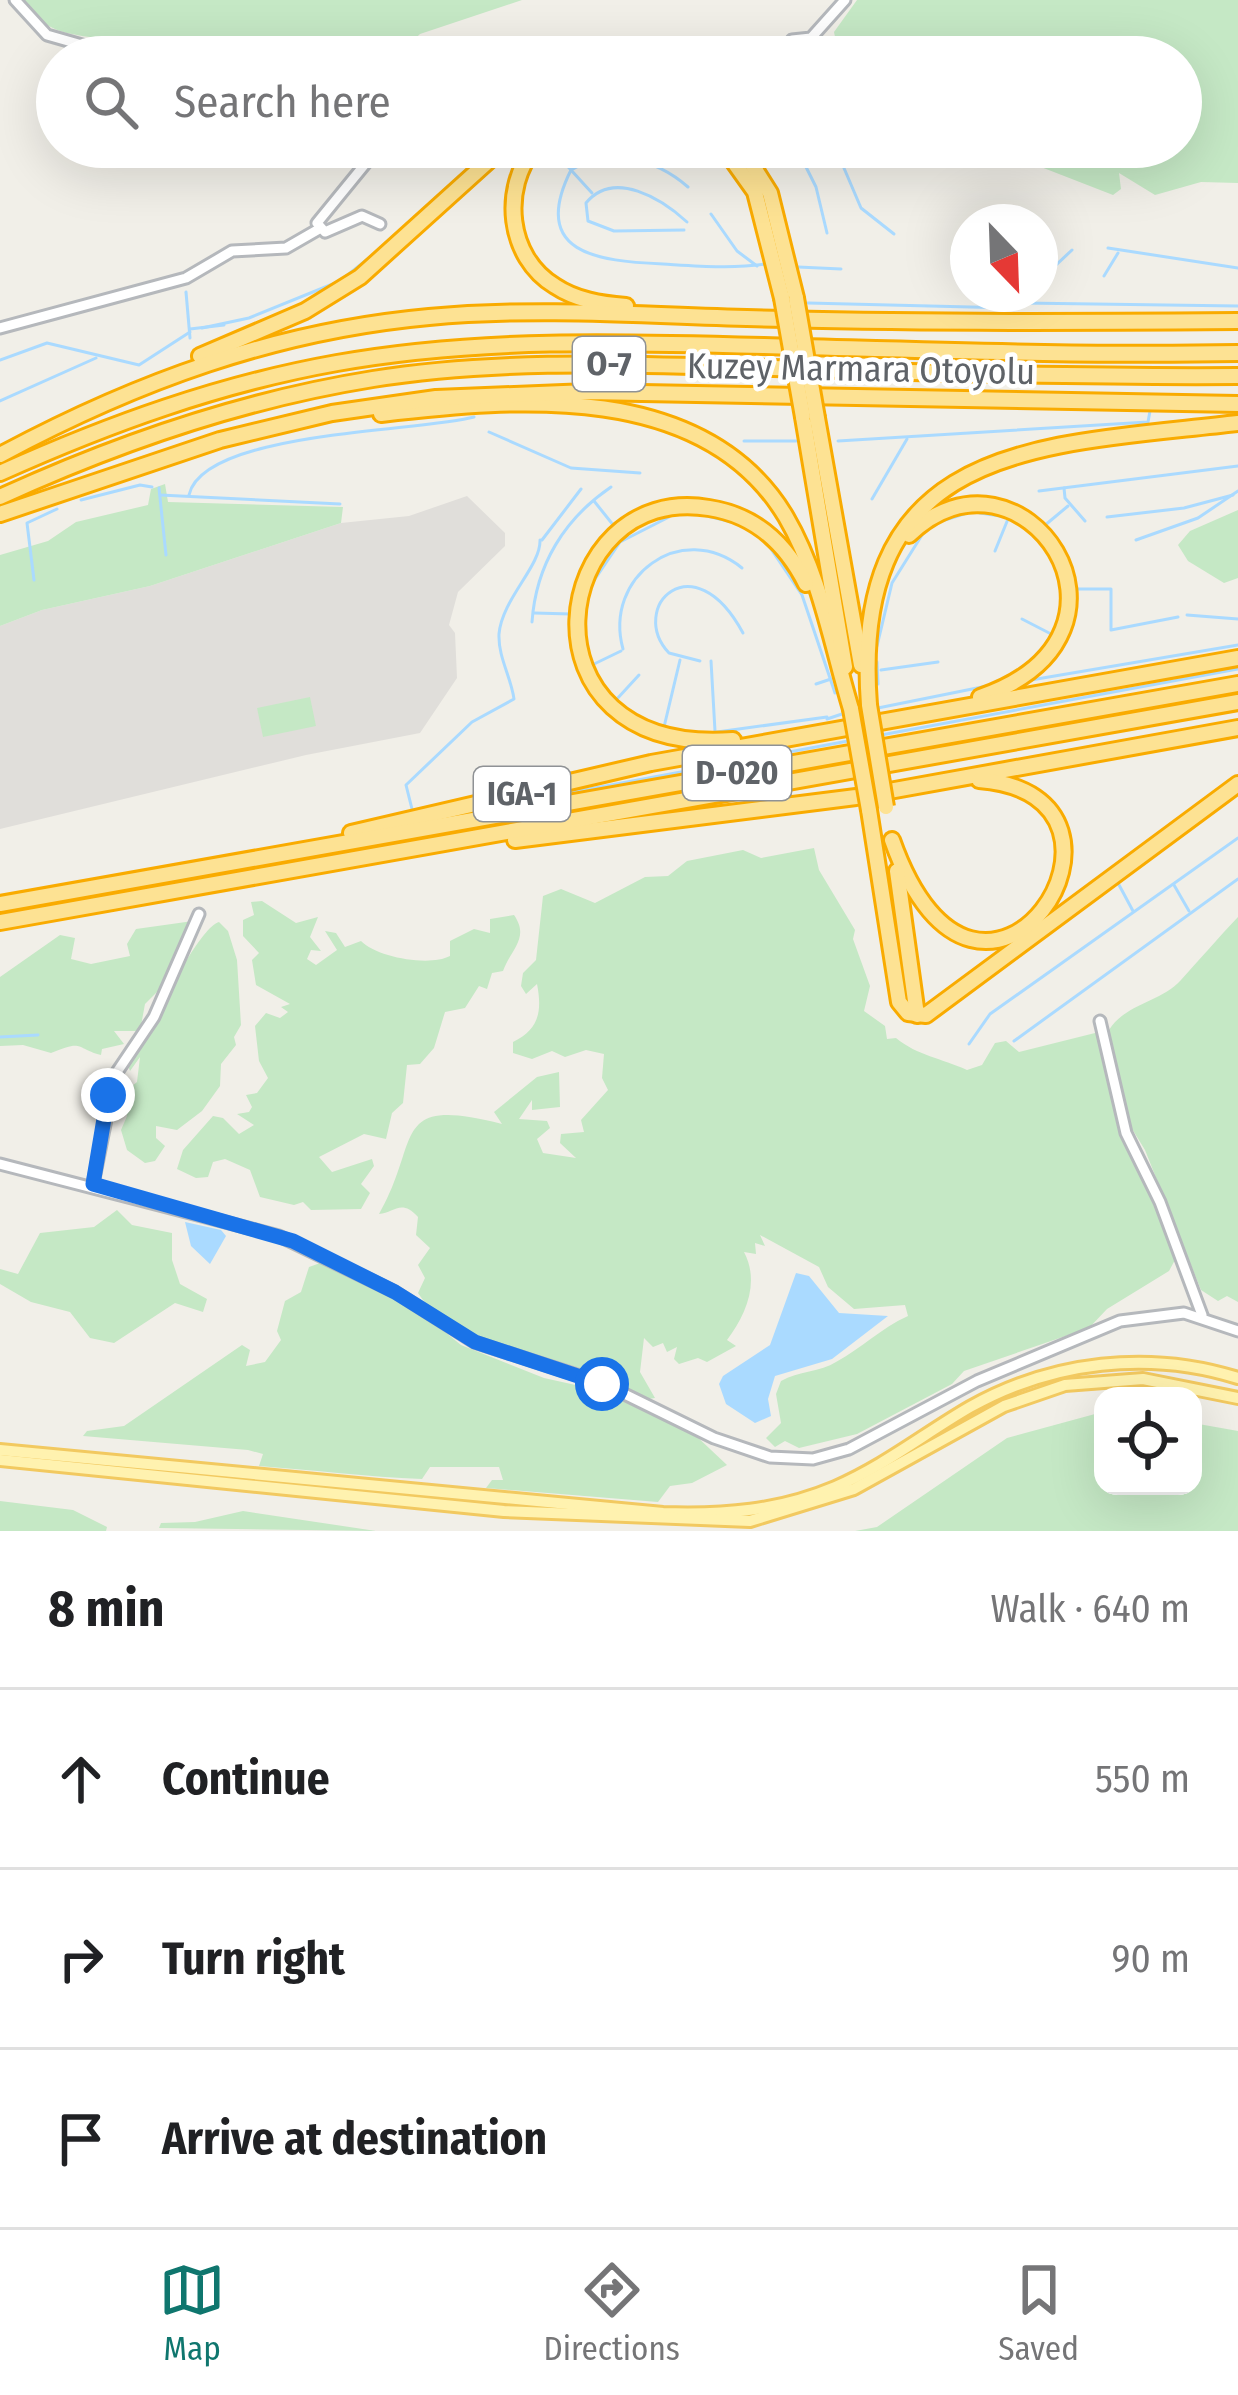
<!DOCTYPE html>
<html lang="en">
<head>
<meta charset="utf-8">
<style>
  :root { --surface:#fff; --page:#f2f2f2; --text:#202124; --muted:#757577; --line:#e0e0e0; --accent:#0f766e }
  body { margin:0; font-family:"Fira Sans Condensed",sans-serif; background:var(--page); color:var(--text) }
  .controls { position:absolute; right:36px; bottom:36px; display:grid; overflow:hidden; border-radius:24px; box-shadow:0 12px 48px #0002 }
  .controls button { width:108px; height:108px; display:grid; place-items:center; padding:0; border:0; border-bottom:3px solid var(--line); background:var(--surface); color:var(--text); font:60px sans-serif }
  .compass { position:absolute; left:950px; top:204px; width:108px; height:108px; border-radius:50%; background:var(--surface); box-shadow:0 12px 48px #0002; rotate:157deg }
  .stop { position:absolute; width:36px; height:36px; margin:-27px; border:9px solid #1a73e8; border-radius:50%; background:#fff }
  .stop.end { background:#1a73e8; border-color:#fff; box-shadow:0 3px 12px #0008 }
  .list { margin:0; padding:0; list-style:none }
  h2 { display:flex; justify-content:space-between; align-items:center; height:156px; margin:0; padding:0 48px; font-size:51px }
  h2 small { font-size:39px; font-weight:400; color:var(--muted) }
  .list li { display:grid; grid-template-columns:78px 1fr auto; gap:36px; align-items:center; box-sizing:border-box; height:180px; padding:0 48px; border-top:3px solid var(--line) }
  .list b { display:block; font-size:45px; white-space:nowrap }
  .list em { font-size:39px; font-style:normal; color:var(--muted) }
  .icon { flex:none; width:66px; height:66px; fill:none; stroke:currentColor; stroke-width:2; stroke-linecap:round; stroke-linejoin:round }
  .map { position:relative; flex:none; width:1238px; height:1531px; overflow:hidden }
  .search { position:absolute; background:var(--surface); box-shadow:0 12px 48px #0002; left:36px; right:36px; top:36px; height:132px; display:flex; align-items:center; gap:30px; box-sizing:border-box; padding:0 42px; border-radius:66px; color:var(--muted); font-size:45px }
  .sheet { height:696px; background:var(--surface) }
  nav { display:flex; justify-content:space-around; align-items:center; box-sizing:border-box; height:168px; border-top:3px solid var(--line); background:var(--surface); font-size:33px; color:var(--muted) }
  nav a { display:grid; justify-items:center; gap:6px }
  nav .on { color:var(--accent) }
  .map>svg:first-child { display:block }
  .industrial { fill:#e0deda }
  .green { fill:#c5e8c5 }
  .water { fill:#aadaff }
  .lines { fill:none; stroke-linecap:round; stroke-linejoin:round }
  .stream { stroke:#aadaff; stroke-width:3 }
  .minor-casing { stroke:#b5b8bc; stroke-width:15 }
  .major-casing { stroke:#f2c960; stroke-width:16 }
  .highway-casing { stroke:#f9ab00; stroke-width:20 }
  .minor { stroke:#fff; stroke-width:9 }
  .major { stroke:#fff2af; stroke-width:10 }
  .highway { stroke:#fde293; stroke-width:14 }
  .highway-bridge-casing { stroke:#f9ab00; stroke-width:20; stroke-linecap:butt }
  .highway-bridge { stroke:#fde293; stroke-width:14 }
  .route { stroke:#1a73e8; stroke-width:15 }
  .labels { text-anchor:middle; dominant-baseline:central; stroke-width:9; stroke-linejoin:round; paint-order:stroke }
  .shield { fill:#fff; stroke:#8f9295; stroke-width:3 }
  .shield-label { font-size:33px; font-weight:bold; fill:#5f6368 }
  .street-label { font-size:36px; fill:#5f6368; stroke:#fff }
</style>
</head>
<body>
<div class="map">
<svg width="1238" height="1531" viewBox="0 0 1238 1531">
  <rect width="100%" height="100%" fill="#f1efe8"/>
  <path class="industrial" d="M467,496l38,37v13l-47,46 -9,33 6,8 2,45 -37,55 -114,22 -306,74v-203l42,-16 108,-24 191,-63 68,-7z"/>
  <g class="green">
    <path d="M22,0h500l-102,34 -24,23h-256c-40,-34 -85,-5 -118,-57z"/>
    <path d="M857,0h381v183l-37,-1 -46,13 -36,-22 2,16 -8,6 -90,-35 -16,-13h174v-90h-329l-16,-15 -2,-10z"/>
    <path d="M165,484l3,18 175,5 -2,16 -191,63 -108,24 -42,16v-71l48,-14 28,-19 72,-17 3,-16z"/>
    <path d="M1238,510v68l-14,5 -36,-22 -10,-16 12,-14z"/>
    <path d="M310,697l6,29 -53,11 -6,-29z"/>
    <path d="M814,848l5,22 36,60 -2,9 17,47 -6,25 21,15 2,13 9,-1c22,18 45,20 71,32l15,-5 13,-22 11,-2 13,11 80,-20 22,105 38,70 17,51 -7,13 -62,38 -18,19 -125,43 -12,13 -95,50 -58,14 -14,-7 -10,6 -9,-9 15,-15 -5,-29 5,-13c17,-10 40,-9 55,-19 26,-14 45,-34 72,-46l-3,-11 -51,4 -26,-22 -9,-20 -59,-32 5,11 -10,-3 1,11 -12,-2c16,30 2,63 -17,88l9,6 -29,16 -9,-4 -19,6 -5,-5 3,-12 -10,5 -4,-9 -10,4 -9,-9 -4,34 15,26 -7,1c-15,-6 -28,-14 -42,-21 -58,-28 -146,-20 -188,-85l7,-15 -7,-13 12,-17 -14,-13 2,-18c-17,-19 -24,-4 -39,-3 43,-74 9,-119 123,-90l-8,-12 43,-35 22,-5 1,35 -28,3v-10l-13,19 28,2 3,7 -13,11 6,14 33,5 -16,-15 1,-9 23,-2 -3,-12 27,-30 -6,-12 2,-24 -18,-4 -21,7 -13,-6 -20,8 -19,-6v-11c27,-13 29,-32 24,-58l-11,10 -5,-8 2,-13 13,-13 7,-64 18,-7 34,14 50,-26 23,-1 19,-15 56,-11 18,8z"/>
    <path d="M262,901l34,22 22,-6 -8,20 11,14 -10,-1 -4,9 9,6 21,-15 -12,-19 11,2 9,14 16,-6c15,16 68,26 89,15v-15l24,-12 16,4v-14l24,-4c16,23 -3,34 -11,56l-11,2 -5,16 -8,-3 -14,22 -20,4 -11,36 -14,16 -13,1 -4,38 -11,10 -6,26 -22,-5 -45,23 13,15 40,-13 2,7 -13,18 9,9 -9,16 -50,1 -8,-8 -9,3 -34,-8 -10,-27 -25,-11 -12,3 -5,15 -12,1 -19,-9 6,-19 30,-34 10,2 16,16 15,-9 -17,-11 12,-2 3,-5 -6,-12 11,-2 11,-15 -9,-17 -4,-35 11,-13 14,5 8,-6 -7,-5 9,-3 -34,-19 -4,-25 7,-7 -16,-17v-16l11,-5 -3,-13z"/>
    <path d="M1238,917v385l-11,-6 -9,5 -17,-11 -56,-140 -19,-31 -17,-89c16,-26 52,-28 72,-50 19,-21 38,-43 57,-63z"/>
    <path d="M193,921l-22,57 -26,26 -5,27h-26l10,13 -22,5 -1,6c-26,-7 -17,-16 -50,-2l-28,-8 -23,1v-69l60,-42 15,3 -4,21 20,5 39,-8 -3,-12 9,-15z"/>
    <path d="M219,922l9,9 9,29 4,65 -7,12 2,8 -15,19 -1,22 -18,25 -25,19 -21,-4v12l9,8 -10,15 -10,2 -18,-13 -6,-20 6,-14 -6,-21 16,-13 3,-25 -10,14 -3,-8c18,-26 71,-136 92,-141z"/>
    <path d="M117,1210l15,15 40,8v27l8,24 27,15 -4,13 -28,-9 -61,40 -24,-5 -20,-26 -39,-10 -31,-18v-15l18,5 22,-41 54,-6z"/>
    <path d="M323,1262l100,52 38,31 83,33 63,14 86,41 34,32 -35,18 -22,3 -12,16 -172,-14 6,-8h11l-4,-13h-69l-8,12c-55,-2 -108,-9 -163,-13l4,-12 -15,-4 -165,-14 4,-5 37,-5 118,-81 8,5 -4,16 19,-4 16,-22 -4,-9 8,-30 16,-9 8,-25z"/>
    <path d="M1095,1414l8,2v70h90v-63l45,8v100h-383l22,-4 130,-89z"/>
    <path d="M0,1501l73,9 34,17 -1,4h-106z"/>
    <path d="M243,1511l133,20 -217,-3 2,-5 34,-1z"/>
  </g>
  <g class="water">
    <path d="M185,1222l36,8 5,6 -16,28 -19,-18z"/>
    <path d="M796,1273l13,3 30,37 49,3 -56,43 -57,17 -7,23 3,17 -16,7 -29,-19 -7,-20 4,-8 47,-31z"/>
  </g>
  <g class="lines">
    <g class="stream">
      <path d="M756,52l7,5"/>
      <path d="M575,57l42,-7 57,7"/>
      <path d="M550,147l42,46"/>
      <path d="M796,147l20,40 11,46"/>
      <path d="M835,147l26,61 33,26"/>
      <path d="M417,165l20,-18"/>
      <path d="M688,187c-32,-28 -79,-41 -117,-17 -42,84 27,91 92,94 34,2 69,5 103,0"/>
      <path d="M711,214l26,37 20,15"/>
      <path d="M684,230l-70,1 -26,-10 -2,-18c28,-34 76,-4 101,19"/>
      <path d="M1108,248l130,20"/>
      <path d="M798,267l43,2"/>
      <path d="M1104,276l14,-23"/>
      <path d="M1040,280l32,-30"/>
      <path d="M186,292l4,46"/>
      <path d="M808,303l203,5 14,-14"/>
      <path d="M1022,303l216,3"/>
      <path d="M202,328l47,-10 91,-37 45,-36"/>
      <path d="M190,329l34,-4"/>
      <path d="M0,360l47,-17 92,22 51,-33"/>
      <path d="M0,401l96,-43"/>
      <path d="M489,432l82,36 69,5"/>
      <path d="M744,441h52"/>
      <path d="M838,441l310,-19 2,-11"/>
      <path d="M159,488l7,67"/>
      <path d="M1064,488l1,10 20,23"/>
      <path d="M1039,491l199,-25"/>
      <path d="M160,495l180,9"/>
      <path d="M189,495c14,-64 230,-63 285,-78"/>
      <path d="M872,499l35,-60"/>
      <path d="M81,500l59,-15 12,2"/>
      <path d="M594,501l20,25"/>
      <path d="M980,513l20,3"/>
      <path d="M703,515l37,9"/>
      <path d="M1107,517l77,-9 49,-13"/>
      <path d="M945,520l19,-6"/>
      <path d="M1044,526l24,-20"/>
      <path d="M542,540l39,-51"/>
      <path d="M1136,540l62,-22 40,-27"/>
      <path d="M767,543l35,52 33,98"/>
      <path d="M995,551l13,-32"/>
      <path d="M34,580l-7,-57 30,-14"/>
      <path d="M593,582l27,-40 49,-25"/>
      <path d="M1076,589h35v41l67,-13"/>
      <path d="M534,613l37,1"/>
      <path d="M1187,615l51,4"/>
      <path d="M1022,619l31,16"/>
      <path d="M532,622c4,-57 32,-103 79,-135"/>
      <path d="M877,646l15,-63 30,-48"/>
      <path d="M623,649c-20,-72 58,-130 119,-81"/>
      <path d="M700,661l-31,-8c-42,-45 24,-113 74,-20"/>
      <path d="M711,661l4,70"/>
      <path d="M877,662l1,22"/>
      <path d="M592,665l29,-14"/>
      <path d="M881,670l57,-8"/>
      <path d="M1031,680l207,-35"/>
      <path d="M1032,680l37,-44"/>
      <path d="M816,684l15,-5"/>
      <path d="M616,700l23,-25"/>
      <path d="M873,709l114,-23"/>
      <path d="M827,719l18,-6"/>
      <path d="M664,727l16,-67"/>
      <path d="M717,732l110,-15"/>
      <path d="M881,735l357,-66"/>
      <path d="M508,804l340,-63"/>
      <path d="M412,809l-6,-24 66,-63 42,-23c-3,-22 -16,-42 -15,-65 3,-35 42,-68 41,-94"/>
      <path d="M1118,883l15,28"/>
      <path d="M1174,885l15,26"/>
      <path d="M0,1037l38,-2"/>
      <path d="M1014,1041l224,-162"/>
      <path d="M969,1044l21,-30 248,-176"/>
    </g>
    <g class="minor-casing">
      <g id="minor">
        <path d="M15,0l32,35 77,22"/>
        <path d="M792,40l19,-2 34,-38"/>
        <path d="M379,147l-62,76 8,9 37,-16 18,8"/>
        <path d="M0,328l186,-50 46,-27 54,-3 33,-19"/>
        <path d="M1100,1021l26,112 34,69 42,113"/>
        <path d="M0,1164l279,72 116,56 79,50 128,41 112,55 56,19 43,2 36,-10 128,-68 143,-60 64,-8 54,18"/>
        <path d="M93,1184l22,-109 39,-58 45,-103"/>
      </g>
    </g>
    <g class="major-casing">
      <g id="major">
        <path d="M0,1450l663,63c61,2 115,-2 172,-26 49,-21 90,-54 135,-80 82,-46 179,-57 268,-29"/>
        <path d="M0,1460l504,51 246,10 104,-32 150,-83 61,-21 78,-6 95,19"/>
      </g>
    </g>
    <g class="highway-casing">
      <g id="highway">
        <path d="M535,147c-34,41 -28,110 20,139 21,14 46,18 71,20"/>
        <path d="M723,147l32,45 27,106"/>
        <path d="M741,147l29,46 26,105"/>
        <path d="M200,356l105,-45 55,-34 144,-130"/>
        <path d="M381,414c135,-16 324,-33 405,103 34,58 46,129 65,192"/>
        <path d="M803,417l42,250"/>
        <path d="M817,418l44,247"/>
        <path d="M0,455c136,-73 275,-124 429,-138 118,-11 237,0 355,2 151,4 303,3 454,2"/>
        <path d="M0,473c109,-49 219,-89 337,-110 141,-25 284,-21 427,-17 158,4 316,10 474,7"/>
        <path d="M0,497c120,-55 242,-97 373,-118 132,-21 267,-14 400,-11 155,5 310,9 465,8"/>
        <path d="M0,514l220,-74 112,-27 104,-15 152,-6 650,12"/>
        <path d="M909,535c112,-108 256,98 71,162"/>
        <path d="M869,705c-20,-265 172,-259 369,-282"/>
        <path d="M733,740c-224,17 -183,-259 -24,-232 46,7 77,36 97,76"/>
        <path d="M869,810l30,192 9,11 18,2 312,-231"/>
        <path d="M351,833l300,-70 587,-105"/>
        <path d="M515,840l341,-43 382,-69"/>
        <path d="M892,840c89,252 283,-45 87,-60"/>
        <path d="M897,871l20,144"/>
        <path d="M0,904l1238,-220"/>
        <path d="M0,922l1238,-220"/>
      </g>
    </g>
    <use href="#minor" class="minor"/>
    <use href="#major" class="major"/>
    <use href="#highway" class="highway"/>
    <g class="highway-bridge-casing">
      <g id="highway-bridge">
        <path d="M782,298l21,119"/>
        <path d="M796,298l21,120"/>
        <path d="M869,705l17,102"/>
        <path d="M851,709l18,101"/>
      </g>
    </g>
    <use href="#highway-bridge" class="highway-bridge"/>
  </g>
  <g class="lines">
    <path class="route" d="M108,1095l-15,89 200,57 102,51 80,50 127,42"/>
  </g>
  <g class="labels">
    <g class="shield">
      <rect x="573" y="337" width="72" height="54" rx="9"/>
      <rect x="683" y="746" width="108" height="54" rx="9"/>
      <rect x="474" y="767" width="96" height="54" rx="9"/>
    </g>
    <g class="shield-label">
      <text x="609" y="364">O-7</text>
      <text x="737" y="773">D-020</text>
      <text x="522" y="794">IGA-1</text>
    </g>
    <g class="street-label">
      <text transform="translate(861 369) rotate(1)">Kuzey Marmara Otoyolu</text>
    </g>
  </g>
</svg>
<div class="controls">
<button><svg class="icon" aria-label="locate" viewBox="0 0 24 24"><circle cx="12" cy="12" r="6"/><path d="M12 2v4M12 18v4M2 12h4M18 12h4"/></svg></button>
</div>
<svg class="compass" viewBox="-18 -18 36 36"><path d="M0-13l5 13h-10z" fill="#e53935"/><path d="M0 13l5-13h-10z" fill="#757577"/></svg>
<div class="stop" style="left:602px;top:1384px"></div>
<div class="stop end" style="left:108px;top:1095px"></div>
<div class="search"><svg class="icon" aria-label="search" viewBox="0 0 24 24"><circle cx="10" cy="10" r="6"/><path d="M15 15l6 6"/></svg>Search here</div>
</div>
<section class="sheet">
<h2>8 min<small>Walk · 640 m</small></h2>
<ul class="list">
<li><svg class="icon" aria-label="ahead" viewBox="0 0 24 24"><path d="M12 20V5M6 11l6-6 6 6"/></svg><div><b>Continue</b></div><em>550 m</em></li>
<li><svg class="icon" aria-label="right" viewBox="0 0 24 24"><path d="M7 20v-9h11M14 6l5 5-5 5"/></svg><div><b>Turn right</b></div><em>90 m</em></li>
<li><svg class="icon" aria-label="arrive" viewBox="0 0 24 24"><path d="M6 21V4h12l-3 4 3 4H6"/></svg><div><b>Arrive at destination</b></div></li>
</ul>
</section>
<nav>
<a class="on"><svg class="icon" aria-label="map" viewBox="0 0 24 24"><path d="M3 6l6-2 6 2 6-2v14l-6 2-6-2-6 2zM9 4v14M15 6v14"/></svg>Map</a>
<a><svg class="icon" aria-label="directions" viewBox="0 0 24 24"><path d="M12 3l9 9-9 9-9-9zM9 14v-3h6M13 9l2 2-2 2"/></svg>Directions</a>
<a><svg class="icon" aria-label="saved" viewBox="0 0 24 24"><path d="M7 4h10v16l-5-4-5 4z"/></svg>Saved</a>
</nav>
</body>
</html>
